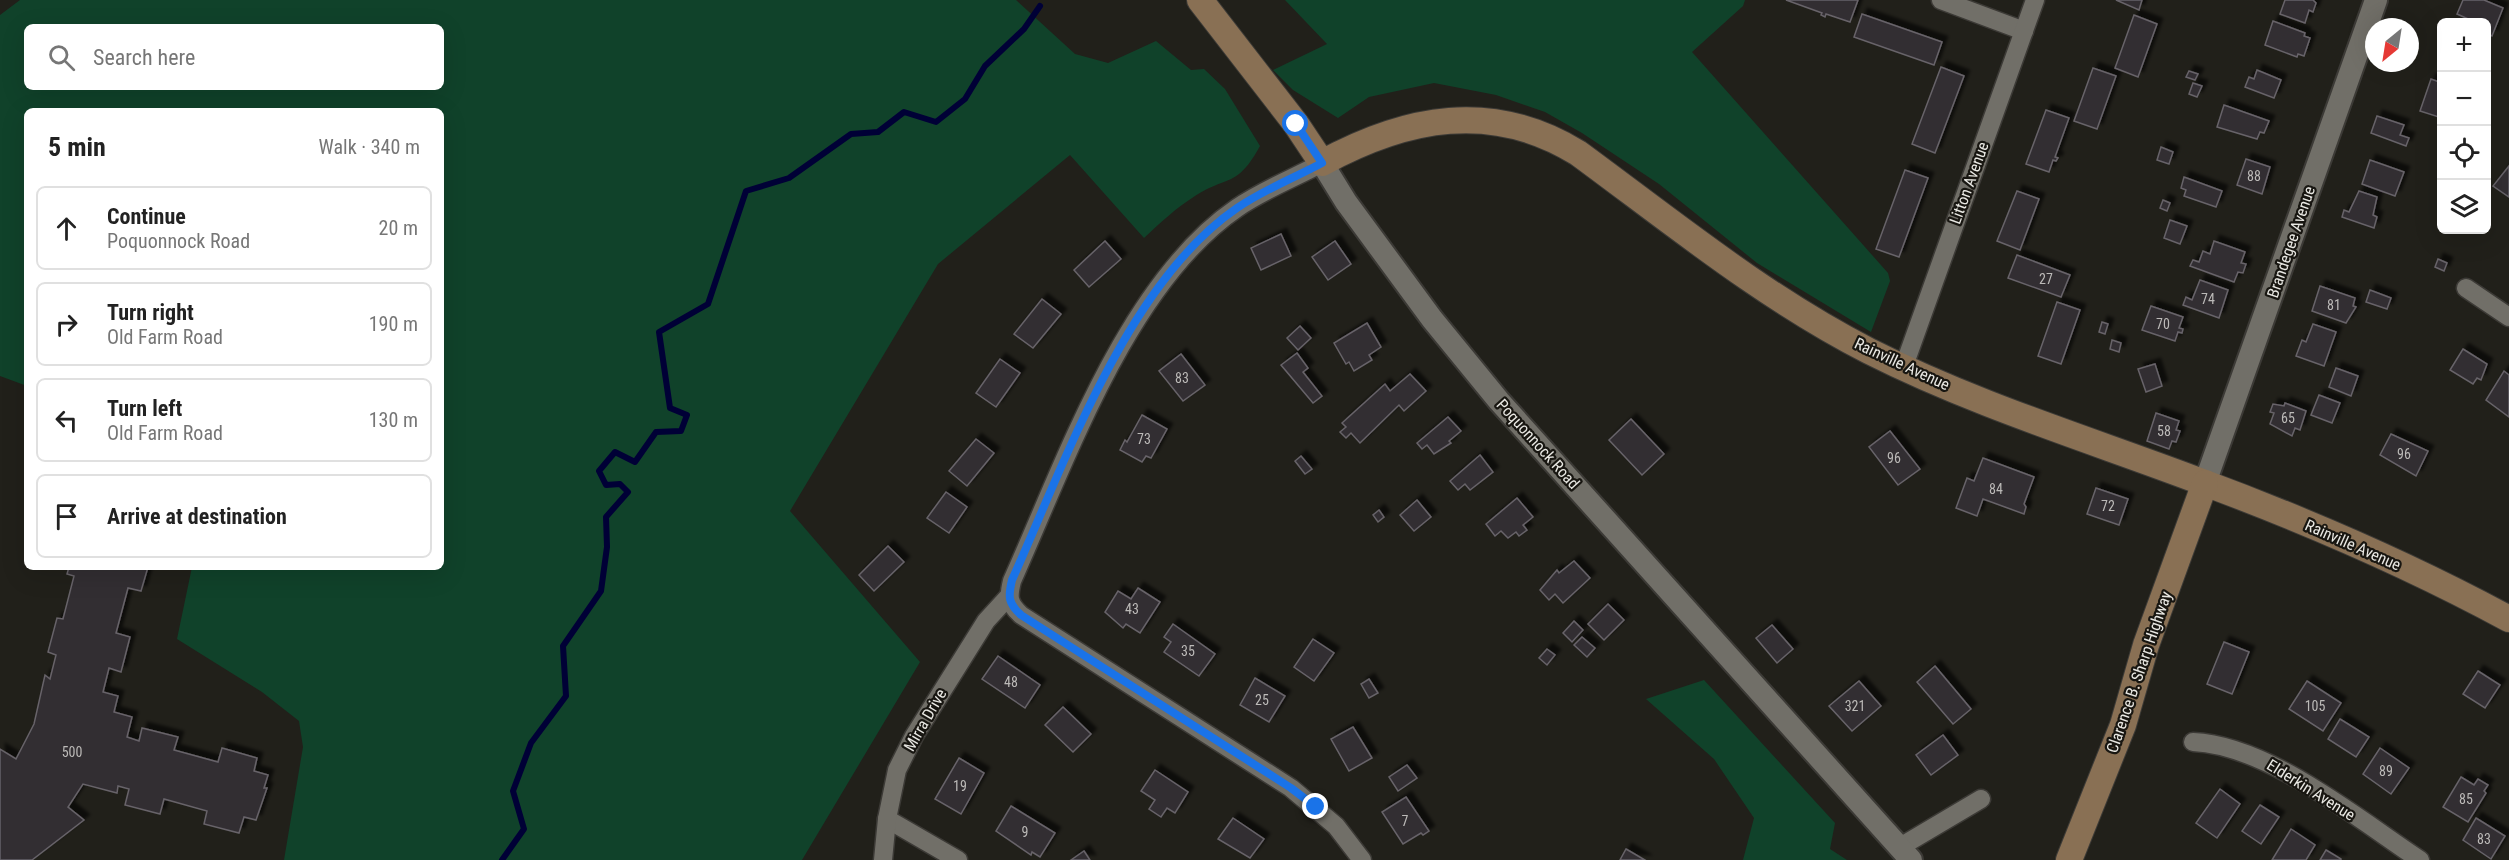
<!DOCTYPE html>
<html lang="en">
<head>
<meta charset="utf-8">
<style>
  :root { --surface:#fff; --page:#f6f6f6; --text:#222; --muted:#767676; --line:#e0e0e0 }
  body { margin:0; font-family:"Roboto Condensed",sans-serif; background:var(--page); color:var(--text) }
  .controls { position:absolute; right:18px; top:18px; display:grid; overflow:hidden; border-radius:9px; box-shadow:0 6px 24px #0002 }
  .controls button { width:54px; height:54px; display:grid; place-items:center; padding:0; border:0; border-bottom:2px solid var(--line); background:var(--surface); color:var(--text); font:30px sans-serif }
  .compass { position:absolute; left:2365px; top:18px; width:54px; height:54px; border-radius:50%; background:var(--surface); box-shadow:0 6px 24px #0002; rotate:210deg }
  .stop { position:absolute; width:18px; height:18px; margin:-14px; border:4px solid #1a73e8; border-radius:50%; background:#fff }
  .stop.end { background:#1a73e8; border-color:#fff; box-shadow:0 2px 6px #0008 }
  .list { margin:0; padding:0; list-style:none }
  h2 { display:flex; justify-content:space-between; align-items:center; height:78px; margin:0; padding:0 24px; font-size:26px }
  h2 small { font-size:20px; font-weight:400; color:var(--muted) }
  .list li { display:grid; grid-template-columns:39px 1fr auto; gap:18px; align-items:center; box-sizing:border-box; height:84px; margin:0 12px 12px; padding:0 12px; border:2px solid var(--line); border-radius:9px }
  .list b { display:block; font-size:22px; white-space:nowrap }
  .list p { margin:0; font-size:20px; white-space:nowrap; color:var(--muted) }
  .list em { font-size:20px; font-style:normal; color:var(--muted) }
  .icon { flex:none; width:33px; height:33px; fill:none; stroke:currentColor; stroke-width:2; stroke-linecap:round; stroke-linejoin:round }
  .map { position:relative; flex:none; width:2509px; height:860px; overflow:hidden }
  .search { position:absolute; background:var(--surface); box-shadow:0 6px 24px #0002; left:24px; top:24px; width:420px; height:66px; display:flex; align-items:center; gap:15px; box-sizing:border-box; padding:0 21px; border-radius:9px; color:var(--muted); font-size:22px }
  .panel { position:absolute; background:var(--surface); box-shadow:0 6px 24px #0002; left:24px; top:108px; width:420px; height:462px; border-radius:9px }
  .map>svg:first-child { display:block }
  .green { fill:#10422a; fill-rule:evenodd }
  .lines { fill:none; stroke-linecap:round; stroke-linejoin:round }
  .stream { stroke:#000036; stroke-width:6 }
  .building { fill:#322e33; stroke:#676369; stroke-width:1.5; filter:url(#shadow) }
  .minor-casing { stroke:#3c3a36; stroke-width:21 }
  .tertiary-casing { stroke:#3c3a36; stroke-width:26 }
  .secondary-casing { stroke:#3c3a36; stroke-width:28 }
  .minor { stroke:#716f68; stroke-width:18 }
  .tertiary { stroke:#716f68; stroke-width:22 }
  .secondary { stroke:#897054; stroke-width:26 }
  .route { stroke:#1a73e8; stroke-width:8 }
  .labels { text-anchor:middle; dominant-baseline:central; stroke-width:4.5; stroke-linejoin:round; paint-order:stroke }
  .number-label { font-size:14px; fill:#bcbab8 }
  .street-label { font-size:16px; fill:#eae9e4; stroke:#181611 }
</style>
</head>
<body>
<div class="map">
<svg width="2509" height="860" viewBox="0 0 2509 860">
  <defs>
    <filter id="shadow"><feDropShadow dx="5.5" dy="-5.5" stdDeviation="1.5" flood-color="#0009"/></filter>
  </defs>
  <rect width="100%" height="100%" fill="#21201a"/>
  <g class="green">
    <path d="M20,0h996l59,54 33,9 48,-22 35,29 13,-1 21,20 35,57c-23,42 -32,29 -65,50 -19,12 -35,27 -51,42l-74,-83 -132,109 -148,247 130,151 -118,198h-518l19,-113 -4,-26 -37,-29 -85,-53 15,-72h249v-456h-414v275l-27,-10v-361zM27,27h414v60h-414z"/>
    <path d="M1285,0h460l-2,6 -51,46 196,221 2,8 -19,51 -114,-69 -98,-79 -77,-51 -37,-21 -49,-17 -62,-12 -65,14 -31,21 -45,-28 -20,-20 54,-26z"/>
    <path d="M1704,680l131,143 -5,26 17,11h-104l11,-42 -40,-59 -68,-60z"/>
  </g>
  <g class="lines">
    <path class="stream" d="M502,860l22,-31 -11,-38 18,-48 35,-47 -3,-50 38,-55 6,-44 -1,-30 22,-25 -8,-8 -14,1 -7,-14 16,-19 20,10 21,-30 25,-1 6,-16 -17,-7 -11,-76 49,-28 38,-113 43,-13 62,-44 27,-2 26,-20 32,10 29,-23 20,-33 39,-37 16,-23"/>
  </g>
  <g class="building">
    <path d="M1786,0h72l-8,22 -24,-8 -1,3 -4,-2 1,-2z"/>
    <path d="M2116,0h26l-3,10z"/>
    <path d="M2285,0h28l3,3 -3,9 -4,-2 -4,13 -25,-9z"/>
    <path d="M2463,0h21l19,8 -11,28 -6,-3v-11h-11l-18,-8z"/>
    <path d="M1862,14l80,28 -8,23 -80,-28z"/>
    <path d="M2134,15l23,9 -19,53 -23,-9z"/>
    <path d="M2273,21l32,12 -1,3 6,2 -6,18 -6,-2 -1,3 -32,-12z"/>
    <path d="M1941,67l23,9 -29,77 -23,-9z"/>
    <path d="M2093,68l23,8 -19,53 -23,-8z"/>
    <path d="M2257,70l24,10 -7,18 -29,-11 4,-10 5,2z"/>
    <path d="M2189,71l9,3 -3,6 -9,-3z"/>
    <path d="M2431,79l11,4v35l-22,-7z"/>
    <path d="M2193,83l9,3 -5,11 -8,-3z"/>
    <path d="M2224,105l45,16 -5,12 -4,-1 -3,7 -40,-12z"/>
    <path d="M2046,110l23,8 -14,39 3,1 -2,3 -3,-1 -4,12 -23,-8z"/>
    <path d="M2377,116l27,9 -4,10 9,3 -3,8 -35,-13z"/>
    <path d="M2161,147l12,5 -4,12 -12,-4z"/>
    <path d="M2246,159l24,8 -8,27 -25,-9z"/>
    <path d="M2370,160l34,12 -9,24 -33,-12z"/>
    <path d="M2509,166v31l-16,-11z"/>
    <path d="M1905,170l23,8 -29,79 -23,-8z"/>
    <path d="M2184,177l38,14 -6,16 -32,-11 2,-6 -5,-2z"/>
    <path d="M2017,191l22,8 -19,51 -23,-9z"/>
    <path d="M2359,191l18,6 -4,18 4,2 -3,11 -32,-11 2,-7 5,2z"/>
    <path d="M2163,200l7,3 -3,8 -7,-3z"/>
    <path d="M2170,220l17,6 -7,18 -16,-6z"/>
    <path d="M1281,234l10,22 -30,14 -10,-22z"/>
    <path d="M1105,241l16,18 -32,28 -15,-17z"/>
    <path d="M1335,241l16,23 -23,16 -16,-23z"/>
    <path d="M2214,241l31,11 -4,11 5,1 -3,9 -5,-1 -4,10 -44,-16 3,-6 6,2 4,-11 7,3z"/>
    <path d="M2017,255l53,20 -9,22 -53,-19z"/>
    <path d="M2438,259l9,4 -3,8 -9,-4z"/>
    <path d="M2200,280l28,10 -9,28 -36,-13 3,-8 6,3z"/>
    <path d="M2320,286l35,12 -2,8 3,1 -10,16 -34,-12z"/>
    <path d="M2370,290l21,8 -4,11 -21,-7z"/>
    <path d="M1042,299l19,15 -28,34 -19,-14z"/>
    <path d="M2057,302l23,8 -19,54 -23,-8z"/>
    <path d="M2151,306l32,11 -4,11 4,1 -1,4 -4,-1 -3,9 -33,-11z"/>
    <path d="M2102,322l6,2 -3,10 -6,-2z"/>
    <path d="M1367,323l14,24 -12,8 3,5 -18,11 -5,-9 -3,2 -12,-21z"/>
    <path d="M2313,324l23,8 -12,34 -28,-10 6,-16 4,2z"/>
    <path d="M1300,326l11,12 -13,12 -11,-12z"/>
    <path d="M2112,340l9,3 -2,9 -9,-3z"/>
    <path d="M2463,349l24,15 -6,16 -4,-2 -4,6 -23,-14z"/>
    <path d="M1297,353l11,15 -5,4 19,24 -9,7 -32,-38z"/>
    <path d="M1181,354l24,31 -22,16 -24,-30z"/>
    <path d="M1000,359l20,14 -24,34 -20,-14z"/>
    <path d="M2155,364l7,22 -16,6 -8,-23z"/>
    <path d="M2336,368l22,8 -7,20 -22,-9z"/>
    <path d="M2504,371l5,4v42l-23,-17z"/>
    <path d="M1410,374l16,17 -22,20 -5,-6 -39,38 -9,-10 -5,5 -6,-6 6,-5 -4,-4 43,-39 5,7z"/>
    <path d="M2319,395l21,8 -8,20 -21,-8z"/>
    <path d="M2285,403l21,8 -6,19 -5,-2 -3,8 -22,-12 4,-11 -4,-1 3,-8 11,2z"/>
    <path d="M2156,413l23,8 -3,9 4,1 -4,11 -4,-1 -3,8 -22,-8z"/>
    <path d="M1142,415l25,14 -16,29 -5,-2 -4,6 -22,-12 5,-10 2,2z"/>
    <path d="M1448,417l13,14 -12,10 2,2 -17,11 -7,-9 -5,4 -5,-6z"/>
    <path d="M1631,419l33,35 -22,21 -33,-35z"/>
    <path d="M1890,431l30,38 -22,16 -29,-38z"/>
    <path d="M2391,434l37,17 -12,25 -36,-21z"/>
    <path d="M976,439l18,14 -27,33 -18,-15z"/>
    <path d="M1480,455l13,17 -23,18 -5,-6 -7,6 -8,-9z"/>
    <path d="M1301,456l11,13 -7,5 -10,-13z"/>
    <path d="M1983,458l51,19 -10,27 2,3 -2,7 -41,-15 -6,17 -21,-8 11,-30 7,3z"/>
    <path d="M2096,488l32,11 -9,26 -32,-11z"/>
    <path d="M946,492l21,15 -18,26 -22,-15z"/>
    <path d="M1517,498l16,19 -10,8 4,5 -8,6 -3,-4 -8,6 -7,-7 -6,5 -9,-12z"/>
    <path d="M1417,500l14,17 -17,14 -14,-16z"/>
    <path d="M1379,510l5,7 -6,5 -5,-7z"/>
    <path d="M888,546l16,16 -30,29 -15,-16z"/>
    <path d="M1574,561l16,17 -27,25 -8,-9 -6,6 -9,-10 17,-20 2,3z"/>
    <path d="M69,567h79l-7,24 -13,-3 -12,45 14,4 -9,35 -12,-4 -6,24 15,4 -4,16 18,5 -5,20 12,4 3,-13 36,9 -4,13 44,12 4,-14 35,10 -3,13 14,4 -4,13h3l-11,32 -12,-3 -5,16 -35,-9 3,-13 -43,-12 -4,15 -35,-9 4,-16 -11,-3 -1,7 -34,-9 -15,23 16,13 -52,40h-32v-111l16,10 18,-35 11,-49 5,4 6,-24 -8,-3 9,-34 6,1 11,-43 -7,-2z"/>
    <path d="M1138,588l22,14 -20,31 -14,-9 -3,4 -18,-16 13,-21 13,8z"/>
    <path d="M1608,604l16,16 -20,20 -16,-16z"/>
    <path d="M1574,621l9,9 -11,12 -9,-9z"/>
    <path d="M1173,624l42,30 -16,22 -35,-24 7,-10 -7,-5z"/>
    <path d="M1772,625l21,24 -16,14 -21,-25z"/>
    <path d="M1582,637l13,11 -8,9 -13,-12z"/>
    <path d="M1313,639l21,14 -20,28 -20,-14z"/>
    <path d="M2224,642l25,10 -17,42 -25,-10z"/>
    <path d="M1547,649l8,6 -8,10 -8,-7z"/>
    <path d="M998,656l42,29 -15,23 -43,-29z"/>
    <path d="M1935,666l36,43 -18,15 -36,-42z"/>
    <path d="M2478,671l22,14 -15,23 -22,-14z"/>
    <path d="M1255,678l30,18 -16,26 -29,-17z"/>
    <path d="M1369,679l9,14 -9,5 -8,-14z"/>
    <path d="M1859,681l22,25 -29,25 -23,-25z"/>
    <path d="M2307,681l34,22 -18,28 -34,-22z"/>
    <path d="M1063,707l28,27 -18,18 -28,-27z"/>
    <path d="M2340,719l29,18 -13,20 -28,-18z"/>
    <path d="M1353,727l19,31 -23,13 -18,-32z"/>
    <path d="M1943,735l15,20 -27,20 -15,-20z"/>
    <path d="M2380,748l29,20 -18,26 -28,-20z"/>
    <path d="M959,758l25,15 -23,41 -26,-15z"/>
    <path d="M1407,765l10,13 -19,13 -9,-14z"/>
    <path d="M1155,770l33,22 -13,21 -8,-5 -6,9 -12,-8 6,-9 -14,-9z"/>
    <path d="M2461,777l13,8 4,-6 10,6 -4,6 2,2 -18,29 -25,-15z"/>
    <path d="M2220,789l20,15 -23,34 -21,-15z"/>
    <path d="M1406,797l23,34 -6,4 -2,-2 -18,11 -21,-32z"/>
    <path d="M2260,805l19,12 -18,27 -19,-13z"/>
    <path d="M1011,806l44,27 -15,24 -8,-5 -1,3 -35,-24z"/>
    <path d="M1233,818l31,21 -14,19 -32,-19z"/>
    <path d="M2476,818l29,18 -14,23 -28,-19z"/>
    <path d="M2291,829l24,16 -9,15h-34z"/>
    <path d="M1626,849l19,11h-25z"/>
    <path d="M2326,850l15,9v1h-21z"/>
    <path d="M1084,851l6,9h-19z"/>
  </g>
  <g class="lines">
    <g class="minor-casing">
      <g id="minor">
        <path d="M1941,0l83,31"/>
        <path d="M1322,163c-28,15 -59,27 -85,45 -110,75 -172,255 -225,373 -4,16 -4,22 9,34l270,173 45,38 26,34"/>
        <path d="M2466,288l43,29"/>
        <path d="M1904,366l131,-366"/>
        <path d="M2193,742c75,3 165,77 227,118"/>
        <path d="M887,819l71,41"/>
        <path d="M1900,847l81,-48"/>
        <path d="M883,860l4,-41 10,-49 17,-34 72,-115 22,-24"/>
      </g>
    </g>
    <g class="tertiary-casing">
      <g id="tertiary">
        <path d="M1322,163l24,39 86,117 67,82 412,459"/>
        <path d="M2205,483l171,-483"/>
      </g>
    </g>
    <g class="secondary-casing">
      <g id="secondary">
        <path d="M1200,0l96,124 26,39c84,-46 170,-63 256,-10 94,69 187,145 291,198 107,54 222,89 333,131 105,39 209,84 307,137"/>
        <path d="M2069,860l54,-135 23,-80 59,-162"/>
      </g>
    </g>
    <use href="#minor" class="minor"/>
    <use href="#tertiary" class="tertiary"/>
    <use href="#secondary" class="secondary"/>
  </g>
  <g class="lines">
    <path class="route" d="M1296,124l26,39c-28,15 -59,27 -85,45 -110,75 -172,255 -225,372 -4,17 -4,23 9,35l270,173 25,19"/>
  </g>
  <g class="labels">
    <g class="number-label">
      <text x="2254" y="176">88</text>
      <text x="2046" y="279">27</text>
      <text x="2208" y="299">74</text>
      <text x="2334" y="305">81</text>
      <text x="2163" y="324">70</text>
      <text x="1182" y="378">83</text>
      <text x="2288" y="418">65</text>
      <text x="2164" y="431">58</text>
      <text x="1144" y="439">73</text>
      <text x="2404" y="454">96</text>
      <text x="1894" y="458">96</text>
      <text x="1996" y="489">84</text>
      <text x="2108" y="506">72</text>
      <text x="1132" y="609">43</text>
      <text x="1188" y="651">35</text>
      <text x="1011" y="682">48</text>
      <text x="1262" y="700">25</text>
      <text x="1855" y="706">321</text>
      <text x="2315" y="706">105</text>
      <text x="72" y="752">500</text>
      <text x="2386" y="771">89</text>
      <text x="960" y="786">19</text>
      <text x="2466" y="799">85</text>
      <text x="1405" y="821">7</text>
      <text x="1025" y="832">9</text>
      <text x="2484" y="839">83</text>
    </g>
    <g class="street-label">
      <text transform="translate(1969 183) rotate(-70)">Litton Avenue</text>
      <text transform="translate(2291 242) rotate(-71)">Brandegee Avenue</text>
      <text transform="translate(1902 364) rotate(25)">Rainville Avenue</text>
      <text transform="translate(1538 444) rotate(48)">Poquonnock Road</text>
      <text transform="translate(2353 545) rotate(24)">Rainville Avenue</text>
      <text transform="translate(2139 672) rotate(-71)">Clarence B. Sharp Highway</text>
      <text transform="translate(925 720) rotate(-60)">Mirra Drive</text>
      <text transform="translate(2311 790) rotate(32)">Elderkin Avenue</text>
    </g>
  </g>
</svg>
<div class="controls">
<button>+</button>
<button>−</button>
<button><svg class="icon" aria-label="locate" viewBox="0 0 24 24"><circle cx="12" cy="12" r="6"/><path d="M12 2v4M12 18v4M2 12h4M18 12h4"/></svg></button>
<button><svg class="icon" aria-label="layers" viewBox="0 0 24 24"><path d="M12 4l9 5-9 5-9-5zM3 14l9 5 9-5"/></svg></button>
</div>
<svg class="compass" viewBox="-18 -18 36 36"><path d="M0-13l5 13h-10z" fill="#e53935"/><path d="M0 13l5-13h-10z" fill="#767676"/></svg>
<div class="stop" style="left:1296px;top:124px"></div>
<div class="stop end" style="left:1316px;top:807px"></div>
<div class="search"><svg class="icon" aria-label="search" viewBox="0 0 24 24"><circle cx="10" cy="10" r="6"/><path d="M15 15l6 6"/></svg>Search here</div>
<section class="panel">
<h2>5 min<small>Walk · 340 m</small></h2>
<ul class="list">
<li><svg class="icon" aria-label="ahead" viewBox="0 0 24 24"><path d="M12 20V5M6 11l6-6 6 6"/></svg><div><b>Continue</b><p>Poquonnock Road</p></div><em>20 m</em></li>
<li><svg class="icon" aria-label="right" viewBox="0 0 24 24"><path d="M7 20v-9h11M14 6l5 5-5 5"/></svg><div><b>Turn right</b><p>Old Farm Road</p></div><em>190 m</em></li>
<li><svg class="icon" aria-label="left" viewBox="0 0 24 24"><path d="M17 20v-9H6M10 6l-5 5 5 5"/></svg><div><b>Turn left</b><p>Old Farm Road</p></div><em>130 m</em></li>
<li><svg class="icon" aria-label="arrive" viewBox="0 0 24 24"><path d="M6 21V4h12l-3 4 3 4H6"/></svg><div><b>Arrive at destination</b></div></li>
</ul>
</section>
</div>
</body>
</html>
